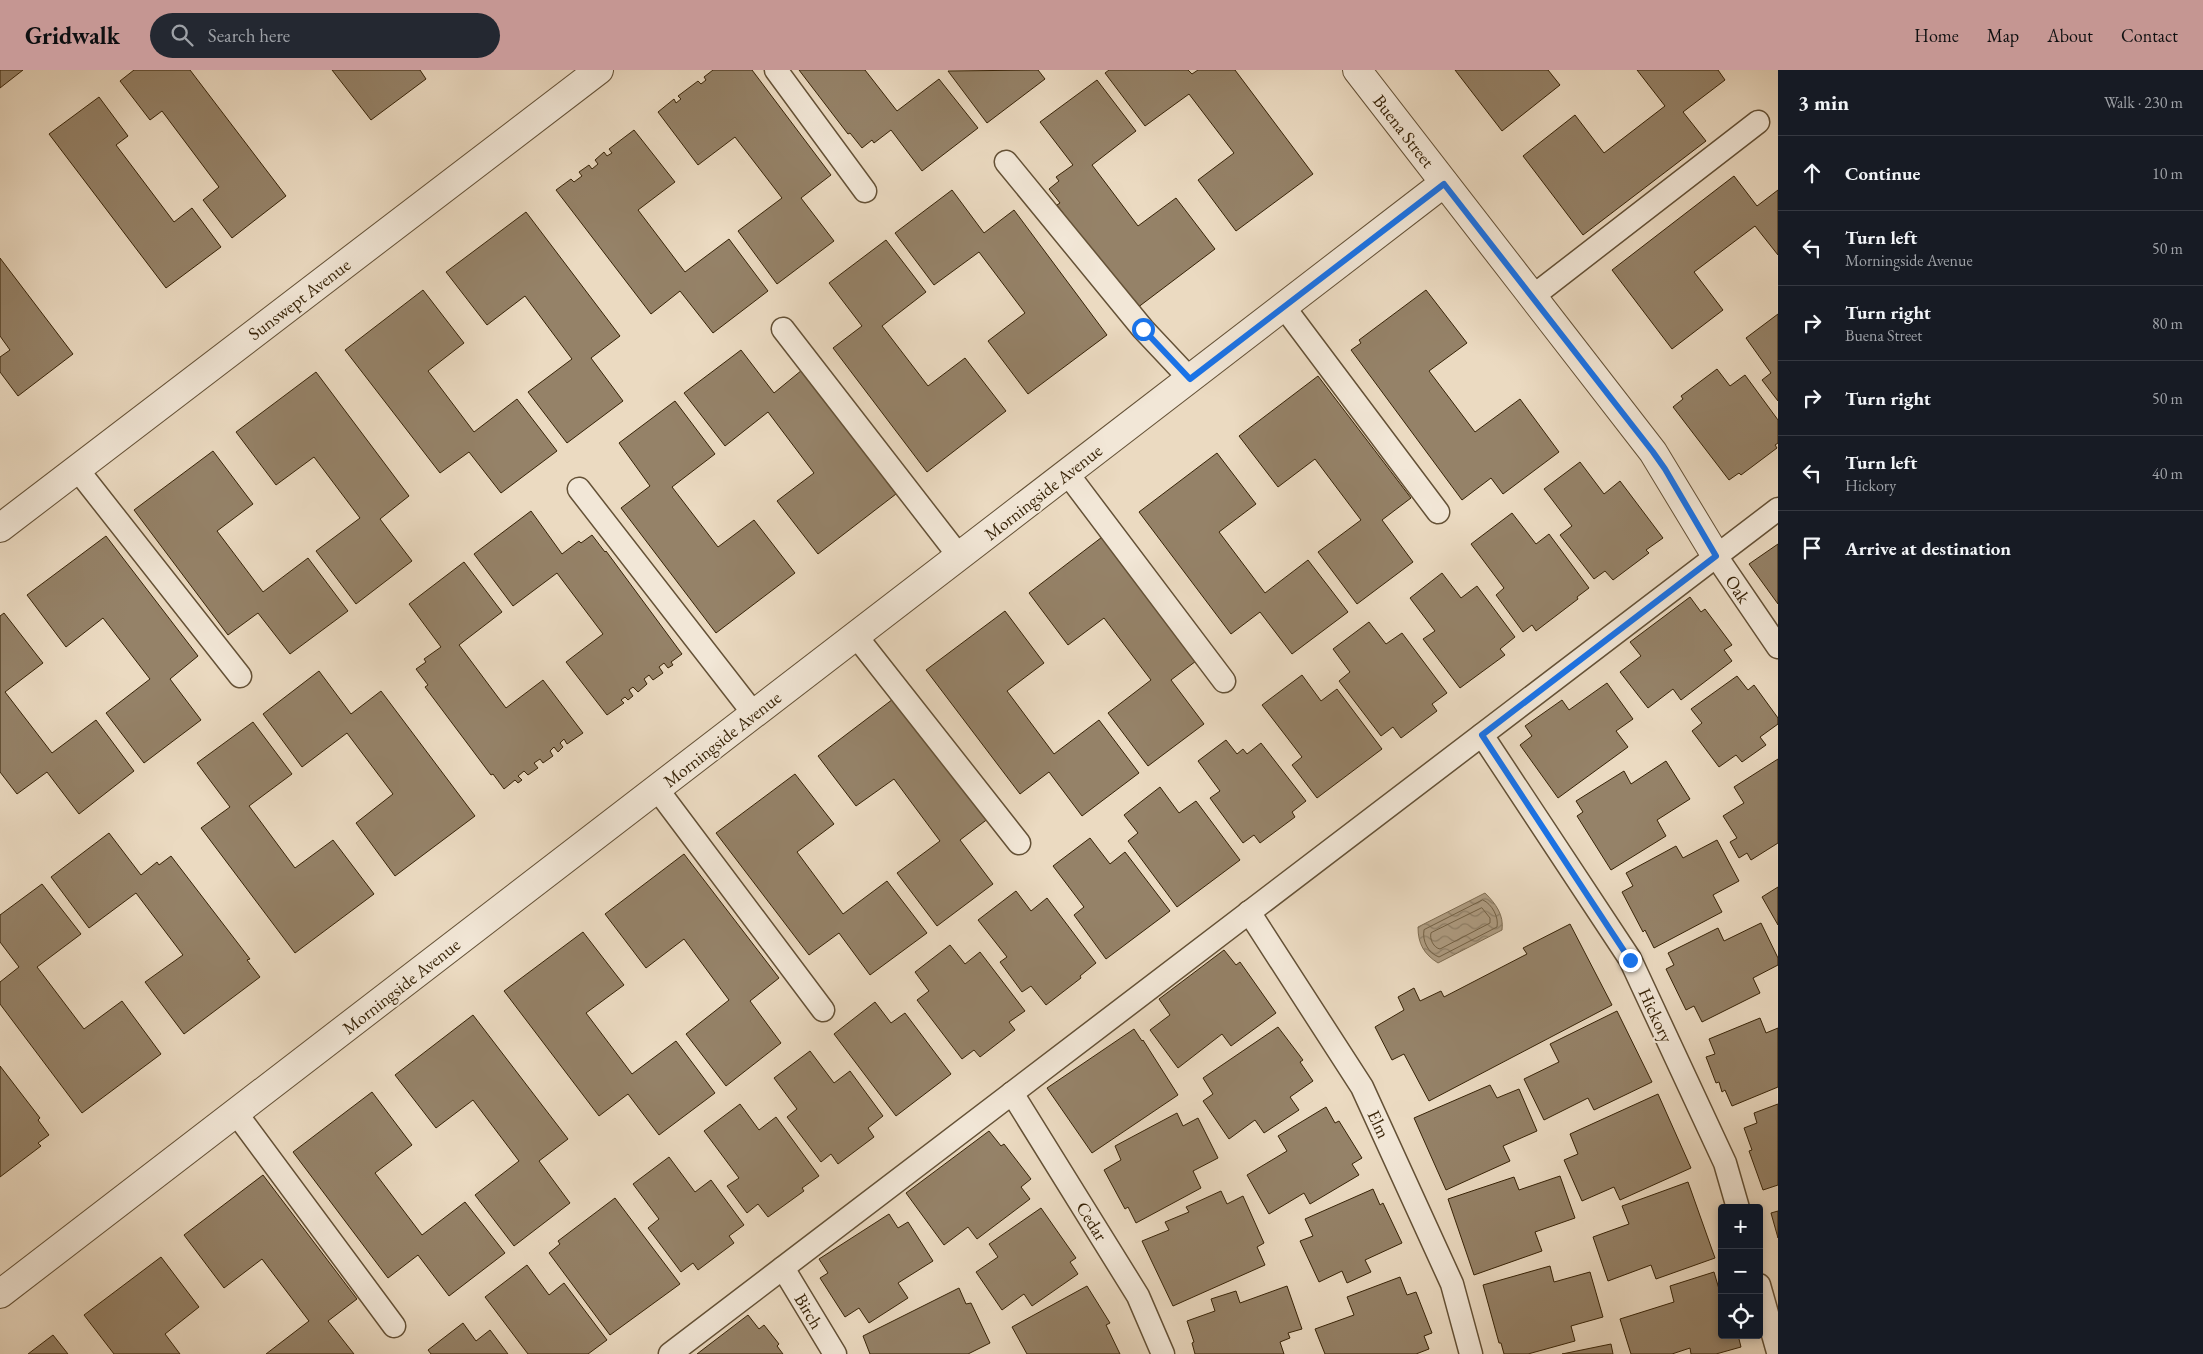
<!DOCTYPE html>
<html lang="en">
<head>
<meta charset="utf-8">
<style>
  :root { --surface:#171b24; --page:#242831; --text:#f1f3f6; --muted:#9ea1a6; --line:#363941; --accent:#c59692 }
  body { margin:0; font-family:"EB Garamond",serif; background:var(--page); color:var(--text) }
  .controls { position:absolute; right:15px; bottom:15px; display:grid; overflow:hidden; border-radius:5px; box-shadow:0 2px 8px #0003 }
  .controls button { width:45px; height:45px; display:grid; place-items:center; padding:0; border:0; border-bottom:1px solid var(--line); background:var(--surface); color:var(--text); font:25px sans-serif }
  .stop { position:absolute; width:15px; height:15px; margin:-11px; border:4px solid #1a73e8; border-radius:50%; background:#fff }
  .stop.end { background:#1a73e8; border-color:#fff; box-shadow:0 1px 5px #0008 }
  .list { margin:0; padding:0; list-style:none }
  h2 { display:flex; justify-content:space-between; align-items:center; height:65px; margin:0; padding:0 20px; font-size:21px }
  h2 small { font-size:16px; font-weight:400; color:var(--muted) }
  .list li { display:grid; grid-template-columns:32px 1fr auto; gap:15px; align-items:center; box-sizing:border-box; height:75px; padding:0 20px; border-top:1px solid var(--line) }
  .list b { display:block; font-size:19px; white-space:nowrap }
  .list p { margin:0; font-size:16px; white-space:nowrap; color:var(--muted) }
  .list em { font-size:16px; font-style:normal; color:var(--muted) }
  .icon { flex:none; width:28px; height:28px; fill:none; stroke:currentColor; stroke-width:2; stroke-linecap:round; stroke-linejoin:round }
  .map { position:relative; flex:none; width:1778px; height:1284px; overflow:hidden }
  header { display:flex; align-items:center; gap:30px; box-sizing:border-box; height:70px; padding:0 25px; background:var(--accent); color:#111 }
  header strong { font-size:24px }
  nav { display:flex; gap:28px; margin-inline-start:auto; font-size:18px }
  .search { width:350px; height:45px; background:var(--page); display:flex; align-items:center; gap:12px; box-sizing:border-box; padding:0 18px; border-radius:28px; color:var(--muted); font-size:19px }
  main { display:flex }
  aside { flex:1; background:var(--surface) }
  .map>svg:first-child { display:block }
  .water { fill:url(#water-waves); stroke:#7e6c51 }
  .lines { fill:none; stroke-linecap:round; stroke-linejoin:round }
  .shore { stroke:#726044; stroke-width:1 }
  .building { fill:#958268; stroke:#372307 }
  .service-casing { stroke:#645136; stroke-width:25 }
  .minor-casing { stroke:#645136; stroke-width:30 }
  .service { stroke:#f2e7d7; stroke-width:22 }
  .minor { stroke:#f2e7d7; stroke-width:28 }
  .route { stroke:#1a73e8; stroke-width:6 }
  .labels { text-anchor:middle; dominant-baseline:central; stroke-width:4.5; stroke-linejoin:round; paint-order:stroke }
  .street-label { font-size:18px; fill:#372307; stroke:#f2e7d7 }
</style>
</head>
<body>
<header>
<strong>Gridwalk</strong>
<div class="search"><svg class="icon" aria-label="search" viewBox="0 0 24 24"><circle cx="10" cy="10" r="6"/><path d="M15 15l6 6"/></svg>Search here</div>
<nav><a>Home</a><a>Map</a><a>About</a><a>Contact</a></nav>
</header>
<main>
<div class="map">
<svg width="1778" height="1284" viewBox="0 0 1778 1284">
  <defs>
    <pattern id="water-waves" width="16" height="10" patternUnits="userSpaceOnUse" patternTransform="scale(1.25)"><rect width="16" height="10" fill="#ae9c82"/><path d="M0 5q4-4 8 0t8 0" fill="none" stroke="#8e7f68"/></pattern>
  </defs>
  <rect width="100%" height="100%" fill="#ebdac1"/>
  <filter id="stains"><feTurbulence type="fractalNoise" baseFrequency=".004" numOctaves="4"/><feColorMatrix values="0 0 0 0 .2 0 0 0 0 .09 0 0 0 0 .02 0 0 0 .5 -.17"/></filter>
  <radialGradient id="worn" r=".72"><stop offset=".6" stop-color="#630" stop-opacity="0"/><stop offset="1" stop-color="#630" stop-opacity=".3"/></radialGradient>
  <path class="water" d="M1485,823c11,11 19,22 17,37l-64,33c-14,-9 -20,-19 -20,-36z"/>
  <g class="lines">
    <g class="shore">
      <path d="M1483,830c9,4 16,17 14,27l-58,30c-11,-4 -17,-16 -15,-27z"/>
      <path d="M1482,838l8,10v5l-50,26c-6,-1 -11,-10 -9,-16z"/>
    </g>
  </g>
  <g class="building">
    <path d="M0,0h23l-23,18z"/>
    <path d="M134,0h56l96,126 -54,42 -29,-38 16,-13 -57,-76 -12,9 -30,-39z"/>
    <path d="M332,0h88l6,9 -55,41z"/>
    <path d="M713,0h39l79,105 -30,23 33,43 -57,43 -39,-53 44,-33 -47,-61 -37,28 -40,-53 16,-13 2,4 5,-4 -3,-3 20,-15 3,3 5,-4 -2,-3z"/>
    <path d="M799,0h66l32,41 42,-32 39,49 -56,43 -31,-41 -17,13 -2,-3 -10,8 -12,-15 -2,1z"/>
    <path d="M1038,0l7,9 -58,44 -39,-52z"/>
    <path d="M1109,0h79l4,4 6,-4h37l78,104 -77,57 -38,-51 36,-27 -45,-59 -44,32 -40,-53z"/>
    <path d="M1455,0h93l12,15 -58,46z"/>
    <path d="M1637,0h81l7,10 -42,32 23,29 -123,94 -60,-79 52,-41 29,38 61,-47z"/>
    <path d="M1097,10l39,51 -44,34 46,61 38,-28 39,51 -78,59 -14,-15 -66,-88 3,-2 -11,-14 10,-8 -3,-4 17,-12 -33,-43z"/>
    <path d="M99,27l29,39 -12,9 58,77 18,-14 29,39 -55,41 -117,-154z"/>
    <path d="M634,60l41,52 -37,28 47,62 44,-33 39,52 -55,42 -33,-42 -29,23 -95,-124 15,-11 3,3 8,-6 -3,-4 10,-7 3,4 6,-5 -3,-4 9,-8 3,4 5,-3 -3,-4z"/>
    <path d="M1734,106l23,30 21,-16v65l-23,-29 -61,46 29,38 -51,39 -60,-79z"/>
    <path d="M952,120l32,43 30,-23 93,125 -79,59 -40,-53 37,-28 -46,-61 -45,33 -39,-52z"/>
    <path d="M526,142l94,124 -29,22 32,43 -56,42 -39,-51 44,-33 -47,-63 -38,29 -41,-53z"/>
    <path d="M886,170l40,52 -44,34 46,60 37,-28 41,53 -79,61 -94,-124 29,-22 -33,-43z"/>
    <path d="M0,188l73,96 -55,42 -18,-24v-15l10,-7 -10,-14z"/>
    <path d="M423,220l41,53 -36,28 46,61 43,-33 40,52 -56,42 -32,-41 -29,21 -95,-123z"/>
    <path d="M1426,220l41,53 -38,28 46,61 45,-33 39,53 -56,42 -12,-16 -29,22 -111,-150 10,-7 -2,-3z"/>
    <path d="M1778,244v87l-16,-21 9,-7 -25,-35z"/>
    <path d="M741,280l33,43 28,-23 94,124 -78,60 -41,-53 37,-28 -46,-61 -43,34 -41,-53z"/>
    <path d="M1717,299l13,17 15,-11 33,45v23l-3,2 2,3 -36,27 -2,-2 -10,7 -56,-73 10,-8 -2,-3z"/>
    <path d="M316,302l93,124 -29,23 32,42 -56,43 -40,-53 44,-33 -46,-61 -38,28 -40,-53z"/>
    <path d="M1318,306l93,122 -29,22 31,42 -56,42 -39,-52 43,-32 -46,-61 -37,28 -39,-51z"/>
    <path d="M675,331l40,53 -43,33 46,60 36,-27 41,53 -79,60 -95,-125 29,-22 -31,-43z"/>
    <path d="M213,381l40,53 -36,27 46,61 45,-34 40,53 -58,43 -32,-41 -30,22 -94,-125z"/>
    <path d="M1217,383l39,51 -37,28 46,61 43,-33 40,52 -56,42 -32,-42 -29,22 -92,-122z"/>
    <path d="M1580,392l24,32 16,-13 43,57 -17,12 3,3 -36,27 -8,-9 -11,8 -34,-44 12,-9 -28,-37z"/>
    <path d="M531,441l31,43 17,-13 2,2 11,-8 13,17 1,-1 76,103 -11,8 2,3 -5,3 -4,-5 -5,4 4,6 -10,7 -4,-5 -5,4 3,5 -9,8 -5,-5 -4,3 4,6 -5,4 -3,-3 -4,3 3,3 -17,12 -41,-53 37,-28 -46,-61 -44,33 -39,-52z"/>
    <path d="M1512,443l24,31 13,-10 40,54 -12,9 1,2 -42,32 -4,-6 -9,7 -27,-37 8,-7 -33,-44z"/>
    <path d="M1106,464l94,124 -29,22 33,44 -56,42 -40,-53 43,-33 -47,-62 -36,27 -39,-52z"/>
    <path d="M106,466l92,120 -28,23 31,41 -57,43 -38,-50 44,-34 -47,-61 -37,29 -39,-52z"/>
    <path d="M1778,474v60l-29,-40z"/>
    <path d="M464,492l38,50 -43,33 47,63 37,-28 40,53 -16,11 -3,-5 -4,4 3,4 -5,5 -4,-5 -4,4 3,5 -10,7 -3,-4 -6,4 4,5 -10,7 -4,-4 -6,5 4,4 -4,3 -3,-3 -11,9 -11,-15 -2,1 -66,-88 3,-2 -12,-16 10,-7 -2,-3 17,-12 -32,-43z"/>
    <path d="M1442,503l19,25 16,-12 38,51 -15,12 5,6 -45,33 -37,-49 12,-8 -25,-33z"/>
    <path d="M1690,527l11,15 4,-3 27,36 -8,5 8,11 -51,39 -8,-11 -25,19 -28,-36 21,-16 -11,-14z"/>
    <path d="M1005,541l39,52 -37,28 47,63 45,-34 40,53 -57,43 -33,-44 -29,22 -94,-124z"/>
    <path d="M4,543l39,50 -38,29 47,61 44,-33 38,51 -55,43 -32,-42 -30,22 -17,-22v-156z"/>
    <path d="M1369,552l17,22 16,-11 45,60 -15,11 5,7 -36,27 -8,-11 -12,9 -42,-55 11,-9 -17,-23z"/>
    <path d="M319,601l32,43 30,-23 94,125 -80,60 -39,-53 37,-29 -46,-61 -45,34 -39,-53z"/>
    <path d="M1302,605l19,26 16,-12 45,60 -65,49 -25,-33 10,-8 -40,-52z"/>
    <path d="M1737,606l11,14 6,-5 24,33v6l-18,13 6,8 -24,17 -6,-7 -17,12 -27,-36 10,-8 -11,-14z"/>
    <path d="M1607,613l26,36 -17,12 12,16 -70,51 -38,-53 12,-9 -7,-10 37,-26 7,10z"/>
    <path d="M897,626l92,122 -29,22 33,44 -56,42 -40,-53 43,-32 -46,-62 -38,27 -38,-50z"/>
    <path d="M253,652l39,52 -43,32 46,62 38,-28 41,54 -79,59 -94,-125 29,-21 -33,-44z"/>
    <path d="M1226,670l11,14 6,-5 4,5 14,-11 45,58 -14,11 3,5 -35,26 -6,-8 -11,8 -33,-45 10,-7 -22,-30z"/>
    <path d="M1778,689v84l-27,17 -4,-7 -8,5 -9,-16 7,-4 -14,-22 21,-13 -10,-16z"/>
    <path d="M1666,691l24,38 -33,21 9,16 -55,34 -34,-54 6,-4 -7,-11 48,-30 7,13z"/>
    <path d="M795,704l39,50 -37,28 46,62 44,-33 40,52 -57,42 -31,-42 -30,22 -93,-122z"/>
    <path d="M1160,717l19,26 17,-12 44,59 -63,47 -49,-66 10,-8 -14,-18z"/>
    <path d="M109,763l32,42 16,-13 2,3 12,-9 79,103 -3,1 13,17 -76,57 -39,-52 38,-27 -47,-62 -47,35 -38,-51z"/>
    <path d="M1090,768l20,26 15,-12 45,59 -64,48 -32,-44 10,-8 -31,-41z"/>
    <path d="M1717,770l22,41 -26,14 9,17 -68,36 -9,-18 -2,2 -21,-40 11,-6 -7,-13 50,-27 7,12z"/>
    <path d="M684,784l95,124 -29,23 31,42 -55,43 -40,-52 43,-34 -45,-61 -38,29 -41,-54z"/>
    <path d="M42,814l39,50 -44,33 47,62 38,-28 39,53 -79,59 -82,-109v-22l19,-15 -19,-25v-27z"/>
    <path d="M1778,817v38l-16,-28z"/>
    <path d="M1016,821l15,20 16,-13 49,65 -16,13 1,2 -35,27 -15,-19 -9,6 -22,-30 7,-5 -29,-37z"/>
    <path d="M1761,853l17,35v7l-25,13 7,15 -58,29 -8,-16 -8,4 -20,-41 8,-4 -6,-12 50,-25 6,13z"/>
    <path d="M1570,854l42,81 -183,96 -25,-47 -12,6 -17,-33 29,-17 -6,-13 16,-9 6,13 21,-10 3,6 83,-43 -4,-6z"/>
    <path d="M583,862l41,53 -38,28 46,61 44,-33 39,52 -56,42 -31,-41 -29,22 -95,-125z"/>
    <path d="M950,875l15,19 15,-12 45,59 -16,11 6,8 -35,27 -6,-7 -12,9 -45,-59 12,-9 -14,-19z"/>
    <path d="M1224,880l12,15 4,-3 36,51 -45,33 -9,-12 -44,34 -28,-38 20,-15 -11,-16z"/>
    <path d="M875,932l16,21 14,-10 46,61 -55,42 -62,-82z"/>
    <path d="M1617,941l35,71 -58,28 -6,-12 -44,22 -20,-41 35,-17 -9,-18z"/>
    <path d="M473,945l95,124 -29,22 31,42 -56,43 -39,-51 44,-34 -46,-61 -37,28 -41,-53z"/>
    <path d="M1760,948l6,15 12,-5v59l-46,19 -7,-16 -3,2 -3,-10 -3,1 -10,-26 9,-3 -6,-15z"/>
    <path d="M1278,957l25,33 -3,2 13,19 -23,16 9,13 -35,23 -9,-13 -26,19 -26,-38 10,-7 -10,-16z"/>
    <path d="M1134,959l8,12 1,-1 35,55 -86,58 -45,-65z"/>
    <path d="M810,981l24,32 16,-12 33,45 -15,12 6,9 -36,27 -7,-10 -10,8 -34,-45 10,-8 -23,-31z"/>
    <path d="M0,996l40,52 -2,2 11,15 -11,8 3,3 -41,31z"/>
    <path d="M1490,1015l7,13 22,-9 18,42 -34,15 7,15 -64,29 -32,-72z"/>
    <path d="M372,1022l40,53 -37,28 47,62 43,-33 40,51 -56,43 -31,-41 -30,23 -95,-126z"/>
    <path d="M1658,1024l33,74 -71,32 -6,-13 -32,14 -18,-41 14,-6 -8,-20z"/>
    <path d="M740,1034l19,26 17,-13 43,59 -17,12 2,3 -36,26 -10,-13 -11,9 -20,-27 12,-8 -35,-47z"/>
    <path d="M1778,1034v81l-15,5 -14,-39 3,-1 -8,-22 13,-5 -3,-10z"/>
    <path d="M1326,1037l9,16 4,-2 23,37 -10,6 7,11 -49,29 -6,-11 -35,21 -22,-39 40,-24 -9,-15z"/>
    <path d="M1177,1043l6,13 15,-8 20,40 -25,13 8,17 -65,35 -8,-16 -3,2 -21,-39 17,-10 -6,-14z"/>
    <path d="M989,1061l12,15 3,-2 27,35 -10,8 9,12 -53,40 -9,-12 -24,18 -38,-52z"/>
    <path d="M669,1087l26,35 16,-12 33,45 -15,11 5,7 -36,27 -5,-7 -12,9 -33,-44 11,-9 -26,-35z"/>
    <path d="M263,1105l94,124 -29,22 26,33h-88l43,-33 -47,-62 -38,29 -40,-53z"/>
    <path d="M1560,1106l15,42 -40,14 7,19 -68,24 -26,-76 66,-22 5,13z"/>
    <path d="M1688,1112l27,76 -59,21 -5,-14 -43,16 -15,-44 36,-13 -7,-18z"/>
    <path d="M1373,1119l7,16 3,-2 19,40 -37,17 6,12 -24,11 -5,-12 -23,11 -19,-41 13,-5 -8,-17z"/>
    <path d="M1221,1121l6,13 16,-8 21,47 -7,4 8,18 -92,41 -31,-65 27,-11 -4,-8 24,-10 -3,-5z"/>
    <path d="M615,1128l65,86 -70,51 -61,-82 11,-9 -2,-3z"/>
    <path d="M1041,1138l35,50 -6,4 8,12 -46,32 -8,-12 -22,16 -26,-38 22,-15 -9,-13z"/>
    <path d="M1778,1141v27l-7,-25z"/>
    <path d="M889,1144l9,14 10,-6 25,39 -35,22 10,15 -39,25 -10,-15 -14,9 -25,-39 8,-5 -9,-14z"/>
    <path d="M161,1187l38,50 -34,27 15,20h-66l-30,-39z"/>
    <path d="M527,1195l22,30 15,-12 43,57 -19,14h-60l-43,-57z"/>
    <path d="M1550,1196l4,16 36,-10 13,45 -32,9 4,15 -47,13h-24l-3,-11h-2l-16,-58z"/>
    <path d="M1714,1202l5,17 3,-1v47h16l3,12 -25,7h-25l-1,-6 -18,6h-41l-11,-35 54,-17 -4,-16z"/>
    <path d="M1400,1207l7,18 9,-3 16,41 -8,3 5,13 -13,5h-91l-10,-25 39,-14 -7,-18z"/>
    <path d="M1087,1216l23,37 -4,2 14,29h-93l-15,-27z"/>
    <path d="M1287,1216l15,43 -14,4 2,5 -10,4 4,12h-89l-3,-11 2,-1 -7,-21 28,-10 -4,-12 25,-8 4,12z"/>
    <path d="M959,1218l7,16 5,-1 19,40 -22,11h-98l-7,-18z"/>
    <path d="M748,1245l11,14 5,-4 15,19 -2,2 6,8h-86z"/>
    <path d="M463,1253l13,18 14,-11 18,24h-77l-3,-4z"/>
    <path d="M53,1265l15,19h-40z"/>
    <path d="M1611,1274l2,10h-51z"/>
  </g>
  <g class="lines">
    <g class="service-casing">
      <g id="service">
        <path d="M776,0l89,121"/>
        <path d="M1006,92l137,167 47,50"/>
        <path d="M1532,227l226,-175"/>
        <path d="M1284,237l154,205"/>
        <path d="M783,259l176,227"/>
        <path d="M77,399l163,207"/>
        <path d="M1067,403l157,208"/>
        <path d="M579,419l175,225"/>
        <path d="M1716,486l62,91"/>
        <path d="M856,566l163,207"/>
        <path d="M1482,665l148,224 95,204 13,45"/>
        <path d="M657,719l166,221"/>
        <path d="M1249,842l113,175 90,197 19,70"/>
        <path d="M1012,1023l126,203 25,58"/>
        <path d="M236,1043l158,213"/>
        <path d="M783,1198l52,86"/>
        <path d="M1759,1215l19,67"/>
        <path d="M670,1284l1108,-845"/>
      </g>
    </g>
    <g class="minor-casing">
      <g id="minor">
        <path d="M1357,0l296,382 63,104"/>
        <path d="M0,458l599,-458"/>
        <path d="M0,1224l1444,-1111"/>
      </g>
    </g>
    <use href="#service" class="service"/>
    <use href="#minor" class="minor"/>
  </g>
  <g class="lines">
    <path class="route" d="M1143,259l47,50 254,-195 209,268 12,17 51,87 -234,179 148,225"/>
  </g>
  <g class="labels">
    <g class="street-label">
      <text transform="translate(1404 61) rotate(52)">Buena Street</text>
      <text transform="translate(299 229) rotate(-37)">Sunswept Avenue</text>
      <text transform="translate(1043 422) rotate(-38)">Morningside Avenue</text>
      <text transform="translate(1738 519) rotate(56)">Oak</text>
      <text transform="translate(722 669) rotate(-38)">Morningside Avenue</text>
      <text transform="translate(401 916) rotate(-38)">Morningside Avenue</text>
      <text transform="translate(1656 945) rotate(65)">Hickory</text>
      <text transform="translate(1379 1054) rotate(65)">Elm</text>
      <text transform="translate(1092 1151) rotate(58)">Cedar</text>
      <text transform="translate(809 1241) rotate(59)">Birch</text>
    </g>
  </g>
  <rect width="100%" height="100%" filter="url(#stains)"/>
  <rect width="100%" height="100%" fill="url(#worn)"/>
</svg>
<div class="controls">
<button>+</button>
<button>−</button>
<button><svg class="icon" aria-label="locate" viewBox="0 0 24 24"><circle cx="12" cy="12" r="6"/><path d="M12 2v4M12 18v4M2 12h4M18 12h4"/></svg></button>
</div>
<div class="stop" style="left:1143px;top:259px"></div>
<div class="stop end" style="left:1630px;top:890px"></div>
</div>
<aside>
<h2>3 min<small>Walk · 230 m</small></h2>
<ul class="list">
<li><svg class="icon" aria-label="ahead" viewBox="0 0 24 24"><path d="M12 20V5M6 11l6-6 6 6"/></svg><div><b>Continue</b></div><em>10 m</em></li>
<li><svg class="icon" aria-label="left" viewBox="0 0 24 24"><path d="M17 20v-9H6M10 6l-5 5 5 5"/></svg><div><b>Turn left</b><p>Morningside Avenue</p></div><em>50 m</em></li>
<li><svg class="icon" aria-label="right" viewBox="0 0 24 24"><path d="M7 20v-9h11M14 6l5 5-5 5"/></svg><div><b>Turn right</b><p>Buena Street</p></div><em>80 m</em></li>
<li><svg class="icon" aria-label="right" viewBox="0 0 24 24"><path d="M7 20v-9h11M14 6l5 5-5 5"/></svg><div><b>Turn right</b></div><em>50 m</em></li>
<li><svg class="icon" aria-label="left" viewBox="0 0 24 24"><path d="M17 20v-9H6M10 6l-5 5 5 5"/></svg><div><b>Turn left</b><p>Hickory</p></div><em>40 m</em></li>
<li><svg class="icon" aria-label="arrive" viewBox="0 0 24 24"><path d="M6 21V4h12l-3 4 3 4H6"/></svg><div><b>Arrive at destination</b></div></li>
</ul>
</aside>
</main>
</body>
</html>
